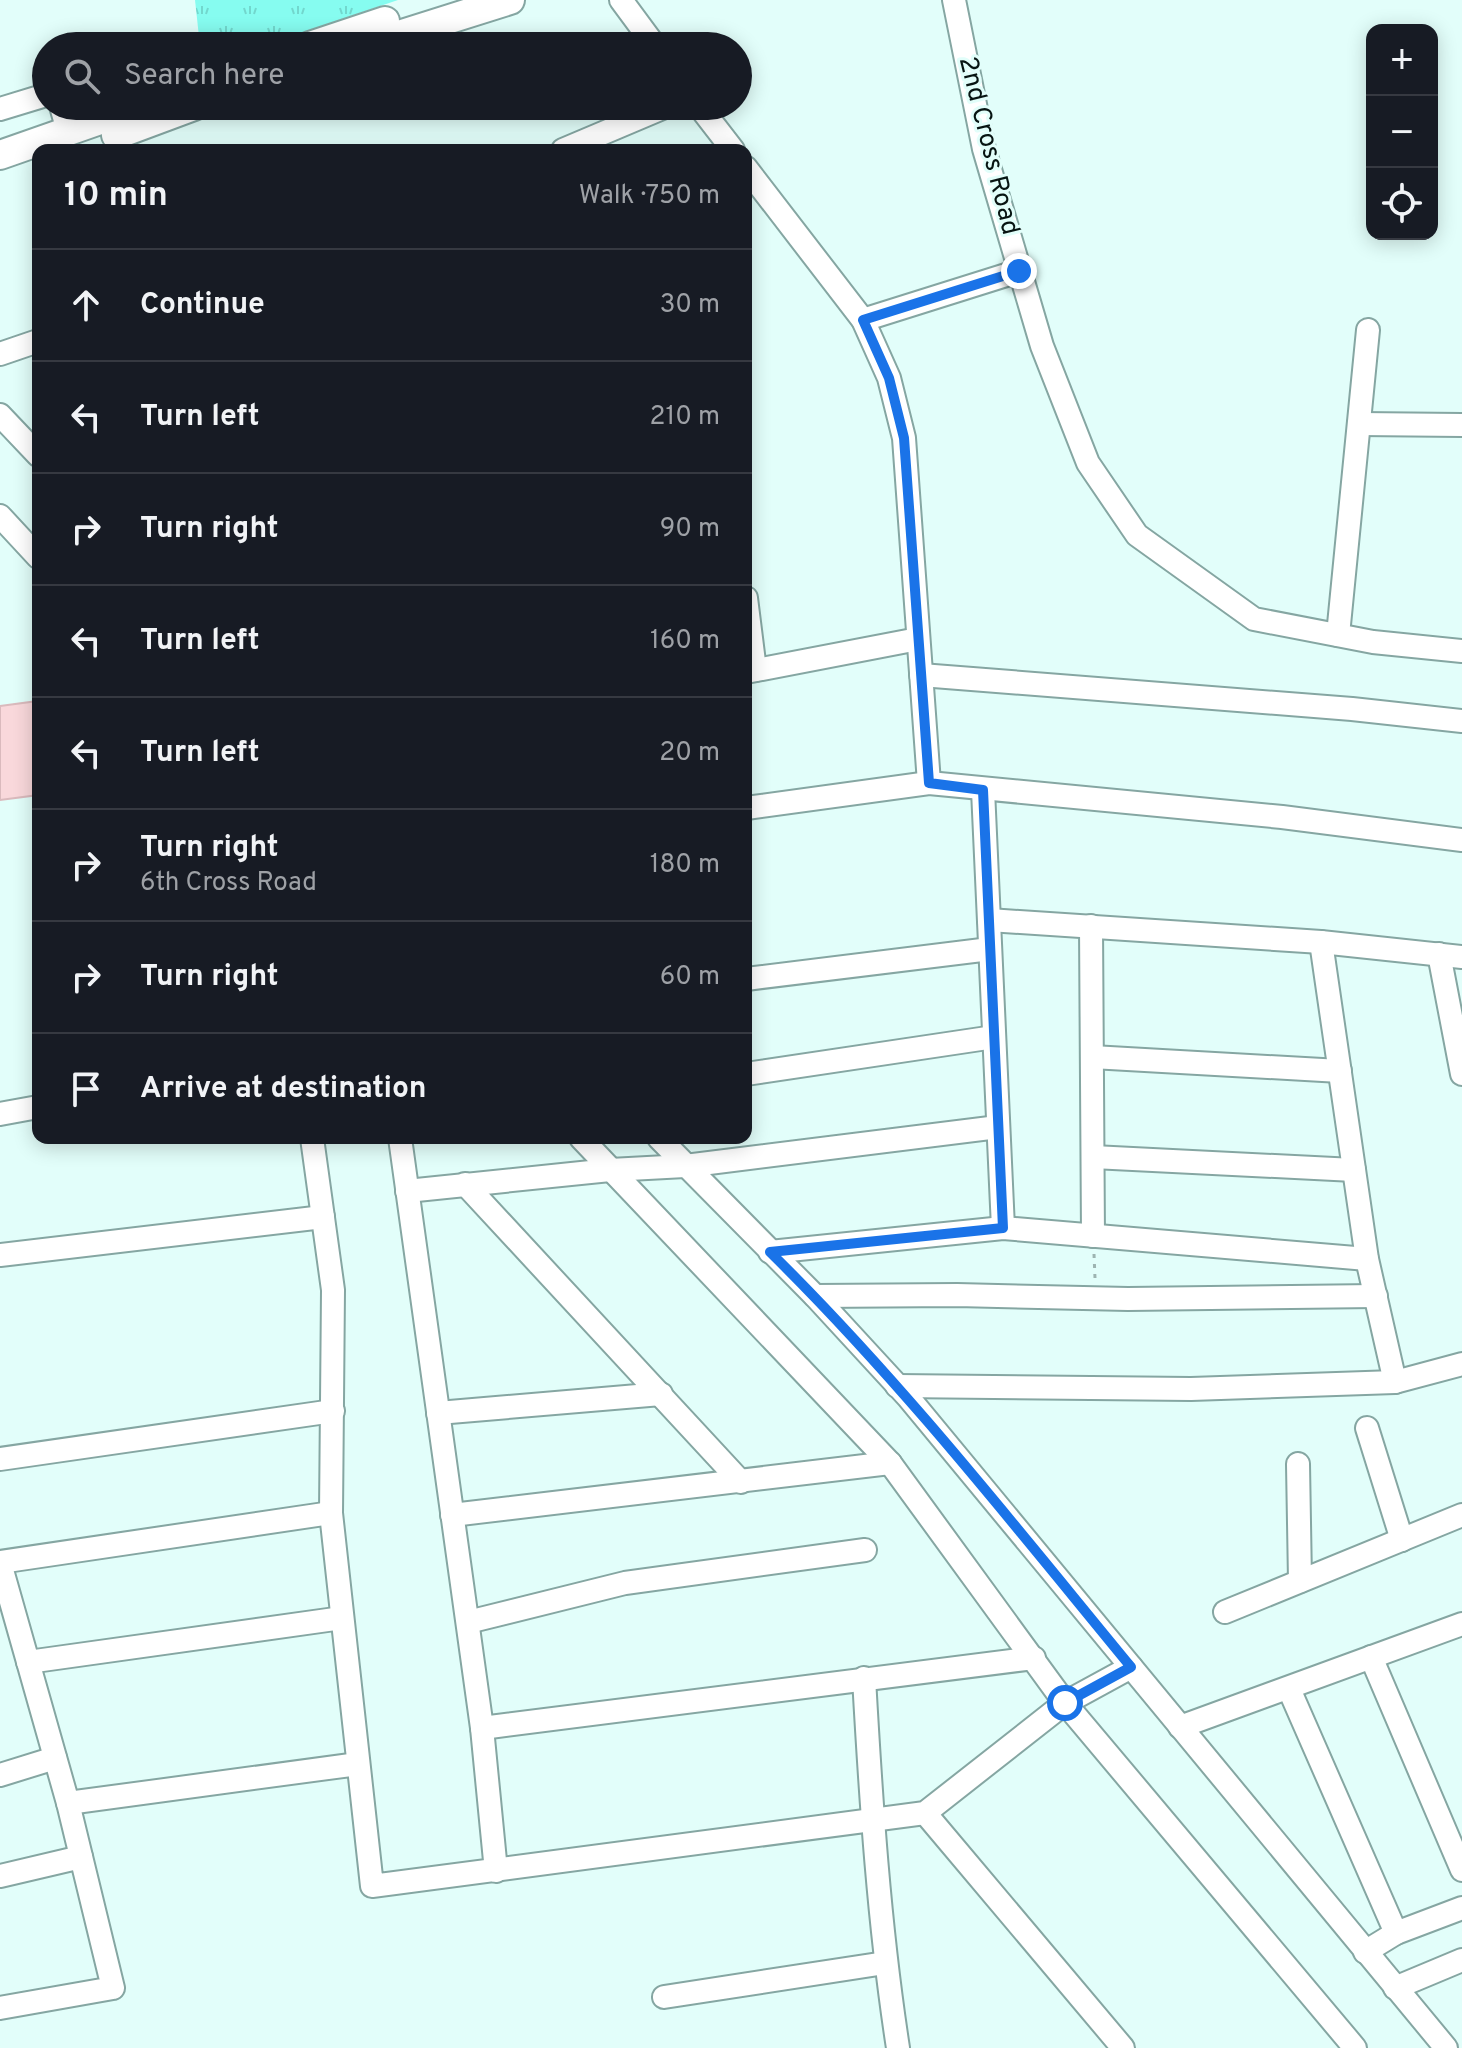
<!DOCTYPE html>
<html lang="en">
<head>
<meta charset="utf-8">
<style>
  :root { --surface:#171b24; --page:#242831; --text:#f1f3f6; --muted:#9ea1a6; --line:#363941 }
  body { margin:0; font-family:Overpass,sans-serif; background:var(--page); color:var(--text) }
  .controls { position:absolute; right:24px; top:24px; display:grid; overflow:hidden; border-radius:16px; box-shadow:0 4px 20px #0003 }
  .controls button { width:72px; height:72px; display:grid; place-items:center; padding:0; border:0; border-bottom:2px solid var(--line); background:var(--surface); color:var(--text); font:40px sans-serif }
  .stop { position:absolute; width:24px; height:24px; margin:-18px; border:6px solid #1a73e8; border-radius:50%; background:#fff }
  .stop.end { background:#1a73e8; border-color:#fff; box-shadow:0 2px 8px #0008 }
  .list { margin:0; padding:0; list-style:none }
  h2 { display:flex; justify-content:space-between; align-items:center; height:104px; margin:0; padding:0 32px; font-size:34px }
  h2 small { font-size:26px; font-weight:400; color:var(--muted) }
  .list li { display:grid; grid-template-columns:52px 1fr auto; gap:24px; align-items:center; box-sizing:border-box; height:112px; padding:0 32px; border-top:2px solid var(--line) }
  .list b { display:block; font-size:30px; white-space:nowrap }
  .list p { margin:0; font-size:26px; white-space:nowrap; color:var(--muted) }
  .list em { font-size:26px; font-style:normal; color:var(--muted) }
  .icon { flex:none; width:44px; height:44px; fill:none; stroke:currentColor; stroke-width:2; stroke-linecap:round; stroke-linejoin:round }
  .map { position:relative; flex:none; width:1462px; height:2048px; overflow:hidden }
  .search { position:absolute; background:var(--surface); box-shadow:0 4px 20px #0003; left:32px; top:32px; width:720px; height:88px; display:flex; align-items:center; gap:20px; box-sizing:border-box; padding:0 28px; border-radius:44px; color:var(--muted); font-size:30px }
  .panel { position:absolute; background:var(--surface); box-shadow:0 4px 20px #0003; left:32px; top:144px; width:720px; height:1000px; border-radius:16px }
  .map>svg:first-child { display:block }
  .park { fill:url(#park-tufts) }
  .building { fill:#f9d8db; stroke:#dababd; stroke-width:2 }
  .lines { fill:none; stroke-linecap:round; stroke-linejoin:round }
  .minor-casing { stroke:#85a6a2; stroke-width:26 }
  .major-casing { stroke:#85a6a2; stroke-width:32 }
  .path { stroke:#9db4b1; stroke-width:3; stroke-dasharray:4 6; stroke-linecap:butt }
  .minor { stroke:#fff; stroke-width:22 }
  .major { stroke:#fff; stroke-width:28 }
  .route { stroke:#1a73e8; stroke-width:10 }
  .labels { text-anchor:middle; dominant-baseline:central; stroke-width:6; stroke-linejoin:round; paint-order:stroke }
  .street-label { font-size:26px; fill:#071412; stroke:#e2fefa }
</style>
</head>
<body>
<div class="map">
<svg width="1462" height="2048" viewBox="0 0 1462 2048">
  <defs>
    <pattern id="park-tufts" width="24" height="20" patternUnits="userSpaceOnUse" patternTransform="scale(2)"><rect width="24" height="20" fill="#86fcf0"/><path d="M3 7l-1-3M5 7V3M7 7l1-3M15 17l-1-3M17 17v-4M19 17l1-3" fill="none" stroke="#72d7cd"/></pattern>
  </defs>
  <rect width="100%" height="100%" fill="#e2fefa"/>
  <path class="park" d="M195,0h203l-136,46h-62z"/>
  <path class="building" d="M38,701v94l-38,5v-94z"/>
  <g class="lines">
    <g class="minor-casing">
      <g id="minor">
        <path d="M621,0l34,46"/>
        <path d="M954,0l30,149 58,197 46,117 49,72 117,84 119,23 89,9"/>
        <path d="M61,106l7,25"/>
        <path d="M699,106l34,44"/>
        <path d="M0,109l46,-14"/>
        <path d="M563,150l104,-44"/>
        <path d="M746,168l117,152 26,58 15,60 25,345"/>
        <path d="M863,320l156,-49"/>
        <path d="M0,354l38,-13"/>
        <path d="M0,415l38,40"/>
        <path d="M1359,424l103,1"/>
        <path d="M0,516l38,41"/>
        <path d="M746,598l9,72"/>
        <path d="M1338,635l30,-305"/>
        <path d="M746,672l172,-33"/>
        <path d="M921,675l431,34 110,12"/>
        <path d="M983,790l20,438"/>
        <path d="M746,808l183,-25 353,34 180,23"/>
        <path d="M989,920l332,22 141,15"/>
        <path d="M1091,926l2,310"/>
        <path d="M1321,942l46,317 28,123"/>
        <path d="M1439,954l23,120"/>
        <path d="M746,979l244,-30"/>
        <path d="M1092,1057l248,14"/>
        <path d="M746,1074l248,-37"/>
        <path d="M0,1114l38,-7"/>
        <path d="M312,1138l21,152 -2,223 41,373 553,-73 140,-110 66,-36"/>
        <path d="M400,1138l82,590 14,143"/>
        <path d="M581,1138l309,325 175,240 290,345"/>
        <path d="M659,1138l156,158 93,101 538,651"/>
        <path d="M1093,1157l261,13"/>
        <path d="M465,1184l276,298"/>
        <path d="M407,1191l203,-21 75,-4 313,-39"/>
        <path d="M770,1252l233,-24 364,31"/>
        <path d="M0,1255l323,-38"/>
        <path d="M815,1296l142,-1 171,4 248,-3"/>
        <path d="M897,1386l294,3 204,-7 67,-18"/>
        <path d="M438,1413l223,-19"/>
        <path d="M1367,1428l35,112"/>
        <path d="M0,1459l333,-48"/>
        <path d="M1298,1464l2,117"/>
        <path d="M452,1515l438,-52"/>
        <path d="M0,1562l331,-49"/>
        <path d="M0,1563l68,240 45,185 -113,20"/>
        <path d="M1225,1612l237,-97"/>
        <path d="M468,1622l157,-39 240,-33"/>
        <path d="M1371,1657l91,213"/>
        <path d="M28,1662l314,-44"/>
        <path d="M864,1678c7,124 15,247 34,370"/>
        <path d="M1289,1689l107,244 -31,19"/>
        <path d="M1180,1727l282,-103"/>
        <path d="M482,1728l552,-70"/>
        <path d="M0,1775l55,-17"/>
        <path d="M68,1803l290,-39"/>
        <path d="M925,1813l198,235"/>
        <path d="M0,1876l81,-19"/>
        <path d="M1396,1933l66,-25"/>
        <path d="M1395,1988l67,-28"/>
        <path d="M664,1997l221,-34"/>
      </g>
    </g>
    <g class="major-casing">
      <g id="major">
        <path d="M310,46l75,-25"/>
        <path d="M364,46l146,-46"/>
        <path d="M116,135l78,-29"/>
        <path d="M0,155l140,-49"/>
      </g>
    </g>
    <path class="path" d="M1094,1254l1,24"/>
    <use href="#minor" class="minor"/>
    <use href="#major" class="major"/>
  </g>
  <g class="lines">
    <path class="route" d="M1019,271l-156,49 26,58 15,60 25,345 54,7 20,438 -233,24c131,129 244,273 361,415l-66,36"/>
  </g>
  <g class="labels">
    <g class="street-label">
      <text transform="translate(988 146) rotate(76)">2nd Cross Road</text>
    </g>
  </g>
</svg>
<div class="controls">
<button>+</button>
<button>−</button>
<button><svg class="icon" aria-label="locate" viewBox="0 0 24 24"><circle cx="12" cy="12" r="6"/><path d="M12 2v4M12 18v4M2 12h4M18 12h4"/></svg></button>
</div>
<div class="stop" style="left:1065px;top:1703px"></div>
<div class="stop end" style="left:1019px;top:271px"></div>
<div class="search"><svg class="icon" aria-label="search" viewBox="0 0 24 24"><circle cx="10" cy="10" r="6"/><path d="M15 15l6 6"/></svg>Search here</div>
<section class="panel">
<h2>10 min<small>Walk · 750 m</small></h2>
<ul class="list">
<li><svg class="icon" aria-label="ahead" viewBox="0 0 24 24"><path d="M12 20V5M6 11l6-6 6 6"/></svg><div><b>Continue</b></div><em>30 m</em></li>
<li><svg class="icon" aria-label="left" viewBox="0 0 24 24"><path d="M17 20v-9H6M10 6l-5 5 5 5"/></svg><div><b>Turn left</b></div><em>210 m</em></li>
<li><svg class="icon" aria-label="right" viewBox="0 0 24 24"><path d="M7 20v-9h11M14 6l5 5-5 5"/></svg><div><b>Turn right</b></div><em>90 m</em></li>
<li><svg class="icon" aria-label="left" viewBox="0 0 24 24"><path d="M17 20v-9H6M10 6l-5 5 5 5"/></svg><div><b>Turn left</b></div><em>160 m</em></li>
<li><svg class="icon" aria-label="left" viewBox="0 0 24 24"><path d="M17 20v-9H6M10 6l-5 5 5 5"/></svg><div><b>Turn left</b></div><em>20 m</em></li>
<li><svg class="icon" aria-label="right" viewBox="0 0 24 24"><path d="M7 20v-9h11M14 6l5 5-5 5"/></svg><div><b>Turn right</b><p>6th Cross Road</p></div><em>180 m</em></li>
<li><svg class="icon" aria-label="right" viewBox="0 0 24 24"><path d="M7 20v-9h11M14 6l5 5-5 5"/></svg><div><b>Turn right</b></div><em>60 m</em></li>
<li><svg class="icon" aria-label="arrive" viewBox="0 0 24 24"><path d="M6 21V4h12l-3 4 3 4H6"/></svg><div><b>Arrive at destination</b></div></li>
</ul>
</section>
</div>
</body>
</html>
